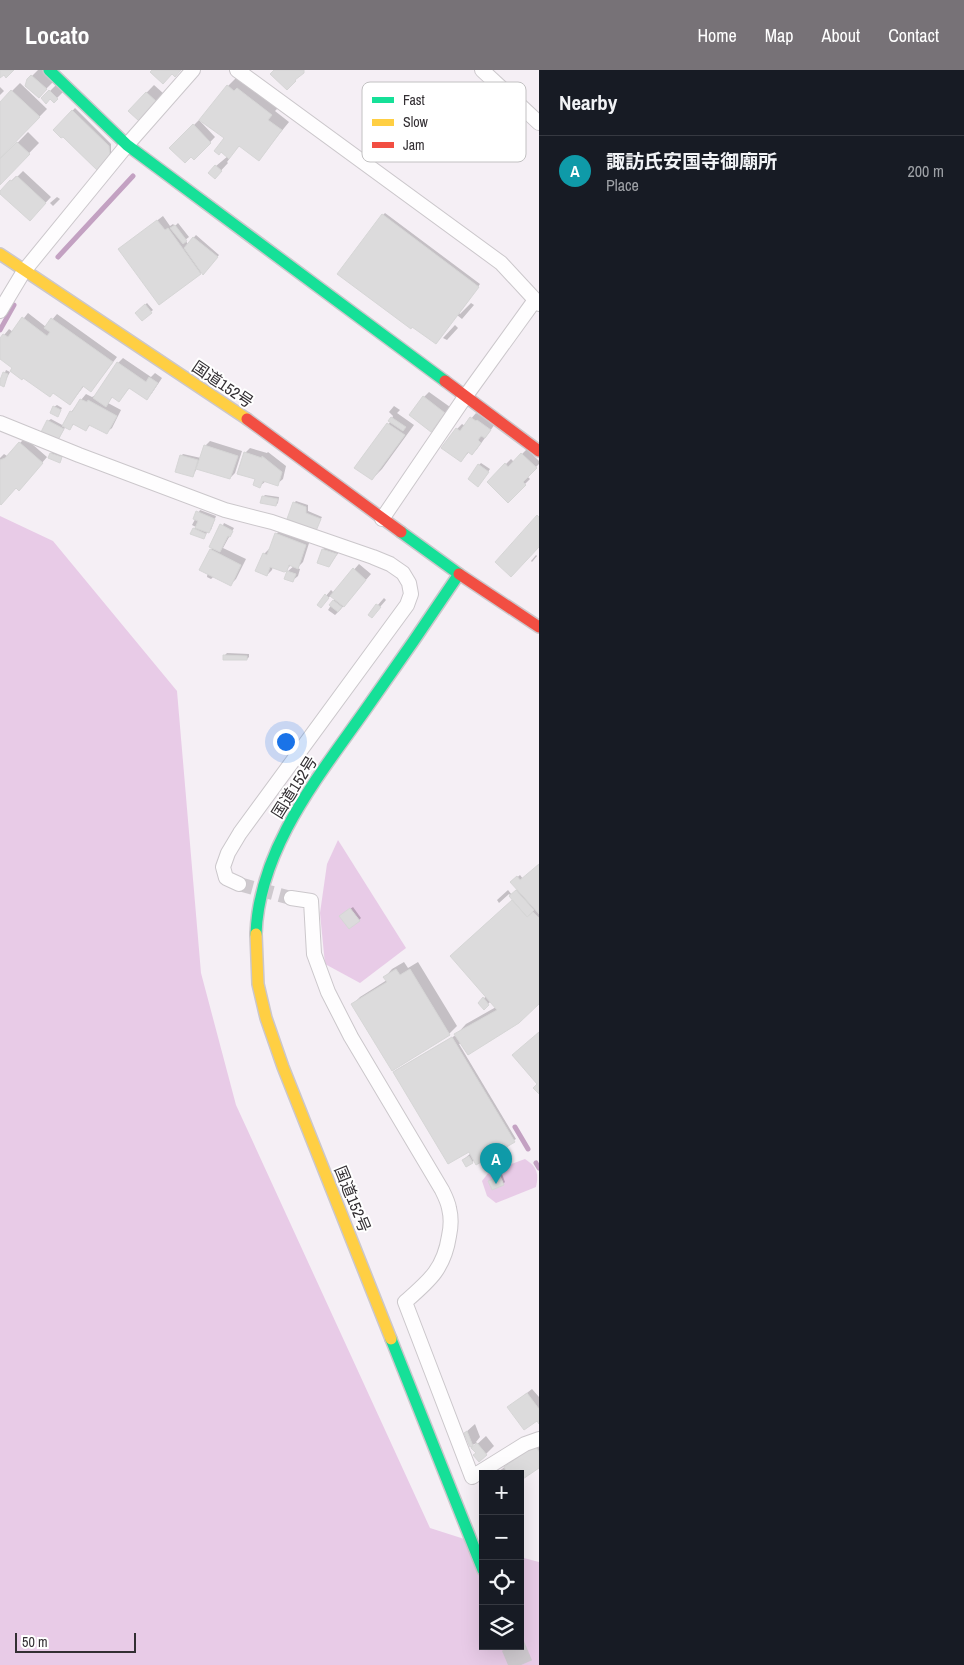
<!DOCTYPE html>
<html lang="en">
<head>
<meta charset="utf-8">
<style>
  :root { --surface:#171b24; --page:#242831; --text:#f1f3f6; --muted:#9ea1a6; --line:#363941; --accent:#777277 }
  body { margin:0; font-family:"Archivo Narrow","Noto Sans JP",sans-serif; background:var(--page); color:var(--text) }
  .controls { position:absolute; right:15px; bottom:15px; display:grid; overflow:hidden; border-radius:0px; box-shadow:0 5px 20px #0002 }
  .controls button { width:45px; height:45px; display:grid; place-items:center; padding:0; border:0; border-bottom:1px solid var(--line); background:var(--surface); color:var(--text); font:25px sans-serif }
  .scale { position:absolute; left:15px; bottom:12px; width:121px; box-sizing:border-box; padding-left:5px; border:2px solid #332f33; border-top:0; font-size:14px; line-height:18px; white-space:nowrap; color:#332f33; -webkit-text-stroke:4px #fff; paint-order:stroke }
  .you { position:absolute; left:285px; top:671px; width:18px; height:18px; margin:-12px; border:4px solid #fff; border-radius:50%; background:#1a73e8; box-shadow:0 0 0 8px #1a73e833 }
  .badge { display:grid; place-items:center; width:32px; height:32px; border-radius:50%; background:var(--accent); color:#fff; font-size:16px; font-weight:700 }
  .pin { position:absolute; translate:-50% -41px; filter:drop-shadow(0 1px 2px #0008) }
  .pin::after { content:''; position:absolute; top:26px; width:18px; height:15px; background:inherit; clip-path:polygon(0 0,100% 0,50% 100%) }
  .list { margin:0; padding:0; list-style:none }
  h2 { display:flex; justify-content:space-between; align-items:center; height:65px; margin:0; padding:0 20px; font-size:21px }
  h2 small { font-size:16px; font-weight:400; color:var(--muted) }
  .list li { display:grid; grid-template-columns:32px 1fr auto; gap:15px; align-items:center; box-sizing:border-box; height:70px; padding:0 20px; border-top:1px solid var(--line) }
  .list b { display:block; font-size:19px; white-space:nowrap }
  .list p { margin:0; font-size:16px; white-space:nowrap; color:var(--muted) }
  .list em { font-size:16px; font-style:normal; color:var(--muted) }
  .icon { flex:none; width:28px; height:28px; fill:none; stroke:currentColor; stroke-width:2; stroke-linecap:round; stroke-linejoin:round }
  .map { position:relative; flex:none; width:539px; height:1595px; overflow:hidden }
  header { display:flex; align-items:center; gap:30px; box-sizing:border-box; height:70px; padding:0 25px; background:var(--accent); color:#fff }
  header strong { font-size:24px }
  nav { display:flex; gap:28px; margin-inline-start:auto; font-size:18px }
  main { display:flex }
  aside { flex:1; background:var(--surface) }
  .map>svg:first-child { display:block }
  .forest { fill:#e8cbe7 }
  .shadow { fill:#0003 }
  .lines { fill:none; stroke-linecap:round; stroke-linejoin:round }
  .stream { stroke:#c3a1c2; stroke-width:5 }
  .building { fill:#dcdbdc; stroke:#d6d6d6 }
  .street-tunnel { stroke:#cec9ce; stroke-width:14; stroke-dasharray:14 7; stroke-linecap:butt }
  .highway-tunnel { stroke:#cec9ce; stroke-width:24; stroke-dasharray:24 12; stroke-linecap:butt }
  .street-casing { stroke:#cbc7cb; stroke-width:16 }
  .fast-casing { stroke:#cbc7cb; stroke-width:14 }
  .slow-casing { stroke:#cbc7cb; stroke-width:14 }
  .jam-casing { stroke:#cbc7cb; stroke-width:14 }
  .street { stroke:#fefdfe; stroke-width:14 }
  .fast { stroke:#16e098; stroke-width:11 }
  .slow { stroke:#ffcf43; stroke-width:11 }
  .jam { stroke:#f24e42; stroke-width:11 }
  .labels { text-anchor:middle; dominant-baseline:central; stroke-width:4; stroke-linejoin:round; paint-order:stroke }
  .street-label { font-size:16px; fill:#332f33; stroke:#fff }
  .key { fill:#fff; stroke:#c2c1c2; stroke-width:1 }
  .key-label { font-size:14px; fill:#332f33 }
</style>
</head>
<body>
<header>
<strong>Locato</strong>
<nav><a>Home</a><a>Map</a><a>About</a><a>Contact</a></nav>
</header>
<main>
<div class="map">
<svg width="539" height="1595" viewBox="0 0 539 1595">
  <rect width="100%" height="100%" fill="#f5eff5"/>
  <g class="forest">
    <path d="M0,446l53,25 124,150 24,282 35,132 194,423 53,17v101h37v-89l19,5v103h-539z"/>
    <path d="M338,770l68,108 -46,35 -35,-19 -5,-51 7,-49z"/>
    <path d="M525,1089c12,8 14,14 11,28l-40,16 -9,-7 -5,-15 7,-9z"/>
  </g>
  <g class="shadow">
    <path d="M38,0h4l12,11 -15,15 -11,-16z"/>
    <path d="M236,8l7,6 2,-3 34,26 -4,4 14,11 -30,37 -19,-14 -11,12 1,1 -3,4 1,1 -13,14 1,-11 12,-10 -3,-18 3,-52z"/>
    <path d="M20,13l27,26 -47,48v-54z"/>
    <path d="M58,13l7,7 -11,11 -4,-4 -7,1z"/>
    <path d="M154,15l10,9 -25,26 -10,-9z"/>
    <path d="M0,17l4,4 -4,4z"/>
    <path d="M75,38l36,36v12l-13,14 -35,-35 -8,-5z"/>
    <path d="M199,50l16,17 -21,22 -3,-3 -20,-8z"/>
    <path d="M28,62l11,11 -39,40v-22z"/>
    <path d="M23,101l28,26 -16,17 -35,-22 16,-16 1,1z"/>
    <path d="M57,127l3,2 -7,7 -3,-3z"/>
    <path d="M385,143l95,71 -21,29 1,1 11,-11 3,2 -12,14 -5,-4 -74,-100z"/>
    <path d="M163,146l7,10 3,-2 2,2 3,-3 11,14 -4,3 3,4 8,-9 23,20 -15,18 -1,-2 -44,32 -39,-54z"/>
    <path d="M147,233l6,7 -11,9 -5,-6z"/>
    <path d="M28,243l18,14 11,-13 60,43 -26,34 -7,-5 -14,18 -70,-47v-17l9,-11 4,3z"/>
    <path d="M455,255l3,3 -11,12 -4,-2z"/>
    <path d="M123,288l28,19 4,-4 7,5 -10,15 -5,5 -17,-11 -11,14 -6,-5 -5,7 13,7 -9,18 -6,5 -15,-9 -5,6 -12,-6 -4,4 -4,-2 -9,15 -9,-20 3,-2 13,7 7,-14 15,-18 6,3 2,-1 2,1 22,-34z"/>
    <path d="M6,300l4,2 -7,13 -3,-1z"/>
    <path d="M429,322l21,15 -19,23 -7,-33z"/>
    <path d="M57,335l5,3 -4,7 -4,-8z"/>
    <path d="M394,336l6,4 -3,3 17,12 -32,44 -10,10 -16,-12 35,-46 2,-5 -4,-4z"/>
    <path d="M476,343l19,11 -18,25 -5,5 -3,-2 -8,9 -4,-32 5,-5 3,2z"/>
    <path d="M25,368l22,19 -23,27 -8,3 -16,16v-45l4,-4 3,2z"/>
    <path d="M210,371l32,10 -7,22 -5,5 -33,-10 -4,8 -12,-20 2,-2 18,4 4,-12z"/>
    <path d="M250,378l17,5 1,-1 18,14 -3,13 -6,5 -11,-3 -6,5 -15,-33z"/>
    <path d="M527,379l12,12v3l-12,12 3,3 -22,22 -20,-19 23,-23 3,3z"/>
    <path d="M53,381l10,4 -3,6 -9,-8z"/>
    <path d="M481,393l9,6 -10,14 -1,-18z"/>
    <path d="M265,425l14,2 -1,6 -2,2 -13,-8z"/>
    <path d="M296,431l12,4v6l14,6 -7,13 -21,-27z"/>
    <path d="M200,440l16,6 -5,14 -3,1 -4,7 -10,-9 2,-2 -4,-2z"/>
    <path d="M224,453l10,5 -11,20 23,11 -10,20 -5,5 -17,-8 -3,3 -4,-2 4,-27z"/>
    <path d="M282,459l28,11 -7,22 -6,6 3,1 -2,7 -6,5 -6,-3 2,-7 6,-5 -3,-1 -5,5 -13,-4 -1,4 -5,5 -3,-21 5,-5h1l6,-15z"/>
    <path d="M329,474l12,5 -12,17 -11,-4 5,-13z"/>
    <path d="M536,485l1,1 -5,6 -1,-1z"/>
    <path d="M359,494l12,10 -31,36 -5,5 -7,-5 7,-11 -4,-4 -5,6 -7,3 12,-14 3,3z"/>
    <path d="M384,528l2,2 -12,14h-4z"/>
    <path d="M227,583l22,1v3l-2,2 -23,-3z"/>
    <path d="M539,795v138l-21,19 -59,22 57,95 -44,23 -9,-2 8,-7 -75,-83 60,-35 10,-11 30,-17 -5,-6 -7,7 -4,-5 6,-7 -24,-50 52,-47 -5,-5 -10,9 -2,-3 11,-10 4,5 6,-7 -6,-6 8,-7 3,4z"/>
    <path d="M353,837l8,11 -2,2 -16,-6z"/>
    <path d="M404,892l4,6 10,-6 39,64 -8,8 -96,-30 7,-7 27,-17 -2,-3 7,-8z"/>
    <path d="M502,1104l3,8 -2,2 -13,-3z"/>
    <path d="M532,1319l7,8v25l-2,-3 -28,-12z"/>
    <path d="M475,1354l5,13 -4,5 1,1 -7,3 -5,-13z"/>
    <path d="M486,1366l8,10 -8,8 -9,-1 -4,-5z"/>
    <path d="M537,1374l2,3v19l-19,13v-5h-25z"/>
  </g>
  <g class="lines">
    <g class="stream">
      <path d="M58,187l75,-81"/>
      <path d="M0,260l14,-25"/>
      <path d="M515,1057l13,22"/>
      <path d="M536,1093l3,5"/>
    </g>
  </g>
  <g class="building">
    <path d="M0,0h14l-8,8 -2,-3 -4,3z"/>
    <path d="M152,0h29l-6,7 -3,-3 -9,10 -13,-12z"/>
    <path d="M274,0h30v3l-9,7 1,1 -9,9 -17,-16z"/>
    <path d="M31,5l16,14 -8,9 -14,-12 2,-7z"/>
    <path d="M227,15l7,6 3,-3 35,27 -4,5 14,10 -23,31 -20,-15 -10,13 -8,-7 -2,3 -5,-4 10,-13 -25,-18z"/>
    <path d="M11,20l29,27 -40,41v-56z"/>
    <path d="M49,20l9,9 -4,4 -4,-4 -4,5 -5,-6z"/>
    <path d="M146,22l11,10 -18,19 -11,-10z"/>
    <path d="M72,40l37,36 1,13 -12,12 -35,-34 -2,1 -8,-8z"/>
    <path d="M193,54l18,19 -17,17 -3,-3 -6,6 -16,-15z"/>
    <path d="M17,72l13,12 -30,31v-26z"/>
    <path d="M215,95l7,6 -7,8 -7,-6z"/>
    <path d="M17,106l29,27 -16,18 -30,-27v-3l10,-11 2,1z"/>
    <path d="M382,144l97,73 -43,57 -24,-17 -1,2 -74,-55z"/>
    <path d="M157,150l8,10 3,-2 33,46 -42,31 -41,-56z"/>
    <path d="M175,155l12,16 -4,3 -13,-16z"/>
    <path d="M193,167l25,20 -15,18 -19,-27z"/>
    <path d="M145,234l7,9 -10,8 -7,-8z"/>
    <path d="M22,247l25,19 3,-4 -6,-4 7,-10 62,44 -22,30 -8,-6 -13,19 -17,-12 -3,4 -27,-19 -1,2 -12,-9 2,-3 -12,-9v-21l3,-4 5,3z"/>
    <path d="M117,292l29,20 3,-5 9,6 -11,17 -18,-12 -10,14 -7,-5 -6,10 -13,-9z"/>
    <path d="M3,302l5,2 -4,13 -4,-2v-5z"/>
    <path d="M423,326l22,17 -14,19 -22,-17z"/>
    <path d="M80,329l7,3 1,-2 29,16 -10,18 -18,-9 -3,6 -13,-7 -3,6 -8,-4 8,-15 2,1z"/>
    <path d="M53,336l8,4 -3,7 -8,-4z"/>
    <path d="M391,347l15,10 -3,4 -15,-10z"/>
    <path d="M470,347l6,4 1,-1 14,10 -6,8 -4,-2 -3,4 3,3 -9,12 -4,-3 -7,10 -20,-14 15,-20 4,3z"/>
    <path d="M47,350l17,9 -7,13 -17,-8z"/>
    <path d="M387,353l18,12 -33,45 -18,-12z"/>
    <path d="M19,372l24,21 -24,28 -3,-3 -15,17 -1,-1v-44l5,-2z"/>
    <path d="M204,375l34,11 -8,23 -34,-10z"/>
    <path d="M244,382l18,6v-2l20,16 -4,14 -15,-5 -3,7 -7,-3 2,-6 -18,-5z"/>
    <path d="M50,383l12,4 -2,6 -12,-5z"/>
    <path d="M521,383l16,15 -14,14 3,3 -18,18 -21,-21 18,-19 3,4z"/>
    <path d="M180,385l18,5 -5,17 -18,-5z"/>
    <path d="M478,394l11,8 -11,15 -10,-8z"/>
    <path d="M262,426l16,3 -2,7 -16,-3z"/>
    <path d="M293,432l13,5v6l15,6 -5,12 -29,-12z"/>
    <path d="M196,441l19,8 -6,14 -14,-5 3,-7 -5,-2z"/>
    <path d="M537,445l2,2v30l-28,30 -16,-15z"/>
    <path d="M220,454l13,7 -3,6 -2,-1 -8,16 -11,-5z"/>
    <path d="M193,458l13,6 -2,5 -14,-5z"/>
    <path d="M275,463l31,12 -8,24 -9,-4 -2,6 -3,1 -14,-5 -3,9 -12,-5 8,-18 4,2z"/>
    <path d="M210,479l31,16 -10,21 -32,-16z"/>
    <path d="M322,479l15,5 -8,13 -12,-4z"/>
    <path d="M353,498l13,12 -22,27 -14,-11z"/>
    <path d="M287,501l9,3 -3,8 -9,-3z"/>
    <path d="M325,524l4,4 -8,10 -4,-3z"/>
    <path d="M333,530l9,7 -4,5 -9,-7z"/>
    <path d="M376,534l5,3 -9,11 -4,-3z"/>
    <path d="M223,585l24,1v4h-24z"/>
    <path d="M539,794v50l-29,-32 7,-6 3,4z"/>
    <path d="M516,820l18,20 -7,7 -18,-21z"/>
    <path d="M512,830l15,17 6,-5 6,6v86l-20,19 -51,32 -14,-21 43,-24 -47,-54z"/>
    <path d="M350,838l10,13 -11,8 -10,-13z"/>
    <path d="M396,899l4,6 10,-6 40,66 -58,36 -41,-67 36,-22 -4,-5z"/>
    <path d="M483,927l6,8 -5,5 -6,-7z"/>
    <path d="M539,962v62l-6,-6 4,-4 -25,-29z"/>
    <path d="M452,967l63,105 -39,23 -7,-13 -21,12 -55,-92z"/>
    <path d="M469,1086l4,7 -7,4 -4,-7z"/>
    <path d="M500,1106l4,9 -12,5 -4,-9z"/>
    <path d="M527,1323l12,16v15l-2,-3 -13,9 -17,-23z"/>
    <path d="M467,1361l6,15 -3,1 -6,-14z"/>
    <path d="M477,1373l10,12 -8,7 -6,-7 3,-2 -5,-5z"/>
    <path d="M535,1375l4,7v16l-19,13v-7h-12l-4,-7z"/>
  </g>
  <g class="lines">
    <path class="street-tunnel" d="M239,814l52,14"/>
    <path class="highway-tunnel" d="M513,1576l8,19"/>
    <g class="street-casing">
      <g id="street">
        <path d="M237,0l264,193 38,41"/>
        <path d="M482,0l57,53"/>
        <path d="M0,241l24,-40 103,-126 66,-75"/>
        <path d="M0,353l79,32 146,55 47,12 101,35 17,7 13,9 6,10 2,11 -4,11 -167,228 -12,20 -5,14 3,11 13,6"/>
        <path d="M382,449l83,-122 70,-97"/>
        <path d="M291,828l20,3 3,53 14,38 23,45 91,153c3,6 6,12 7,18 2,8 2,19 0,28 -5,33 -20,45 -44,66l67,175 53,-33 14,-5"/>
      </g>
    </g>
    <g class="fast-casing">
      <g id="fast">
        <path d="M49,0l78,75 318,236"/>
        <path d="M256,864c3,-86 63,-158 110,-225 32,-45 63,-90 93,-135l-58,-42"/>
        <path d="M391,1269l92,231"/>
      </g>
    </g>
    <g class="slow-casing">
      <g id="slow">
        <path d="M0,184l247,165"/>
        <path d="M256,864l2,50 8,34 17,49 108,272"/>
      </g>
    </g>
    <g class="jam-casing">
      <g id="jam">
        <path d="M445,311l94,70"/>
        <path d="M247,349l154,113"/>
        <path d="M459,504l80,53"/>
      </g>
    </g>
    <use href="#street" class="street"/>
    <use href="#fast" class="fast"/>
    <use href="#slow" class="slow"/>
    <use href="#jam" class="jam"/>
  </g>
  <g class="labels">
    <g class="street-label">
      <text transform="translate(223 314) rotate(34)">国道152号</text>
      <text transform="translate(294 717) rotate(-58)">国道152号</text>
      <text transform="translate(353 1129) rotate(68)">国道152号</text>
    </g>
  </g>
  <rect x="362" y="12" width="164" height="80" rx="8" class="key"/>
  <rect x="372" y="27" width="22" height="6" fill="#16e098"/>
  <rect x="372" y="49" width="22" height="7" fill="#ffcf43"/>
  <rect x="372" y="72" width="22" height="6" fill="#f24e42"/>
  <g class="key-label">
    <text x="403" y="35">Fast</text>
    <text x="403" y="57">Slow</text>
    <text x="403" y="80">Jam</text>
  </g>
</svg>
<div class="controls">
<button>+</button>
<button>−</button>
<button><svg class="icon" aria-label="locate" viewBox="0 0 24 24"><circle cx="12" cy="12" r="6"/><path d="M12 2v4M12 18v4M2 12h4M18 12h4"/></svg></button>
<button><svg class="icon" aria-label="layers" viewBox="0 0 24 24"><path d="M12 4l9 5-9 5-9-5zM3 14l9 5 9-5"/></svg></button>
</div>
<div class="scale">50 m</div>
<div class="you"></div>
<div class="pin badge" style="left:496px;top:1114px;background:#0f9aa8">A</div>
</div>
<aside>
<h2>Nearby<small></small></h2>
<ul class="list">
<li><span class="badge" style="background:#0f9aa8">A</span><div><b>諏訪氏安国寺御廟所</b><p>Place</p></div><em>200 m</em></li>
</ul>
</aside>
</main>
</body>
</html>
